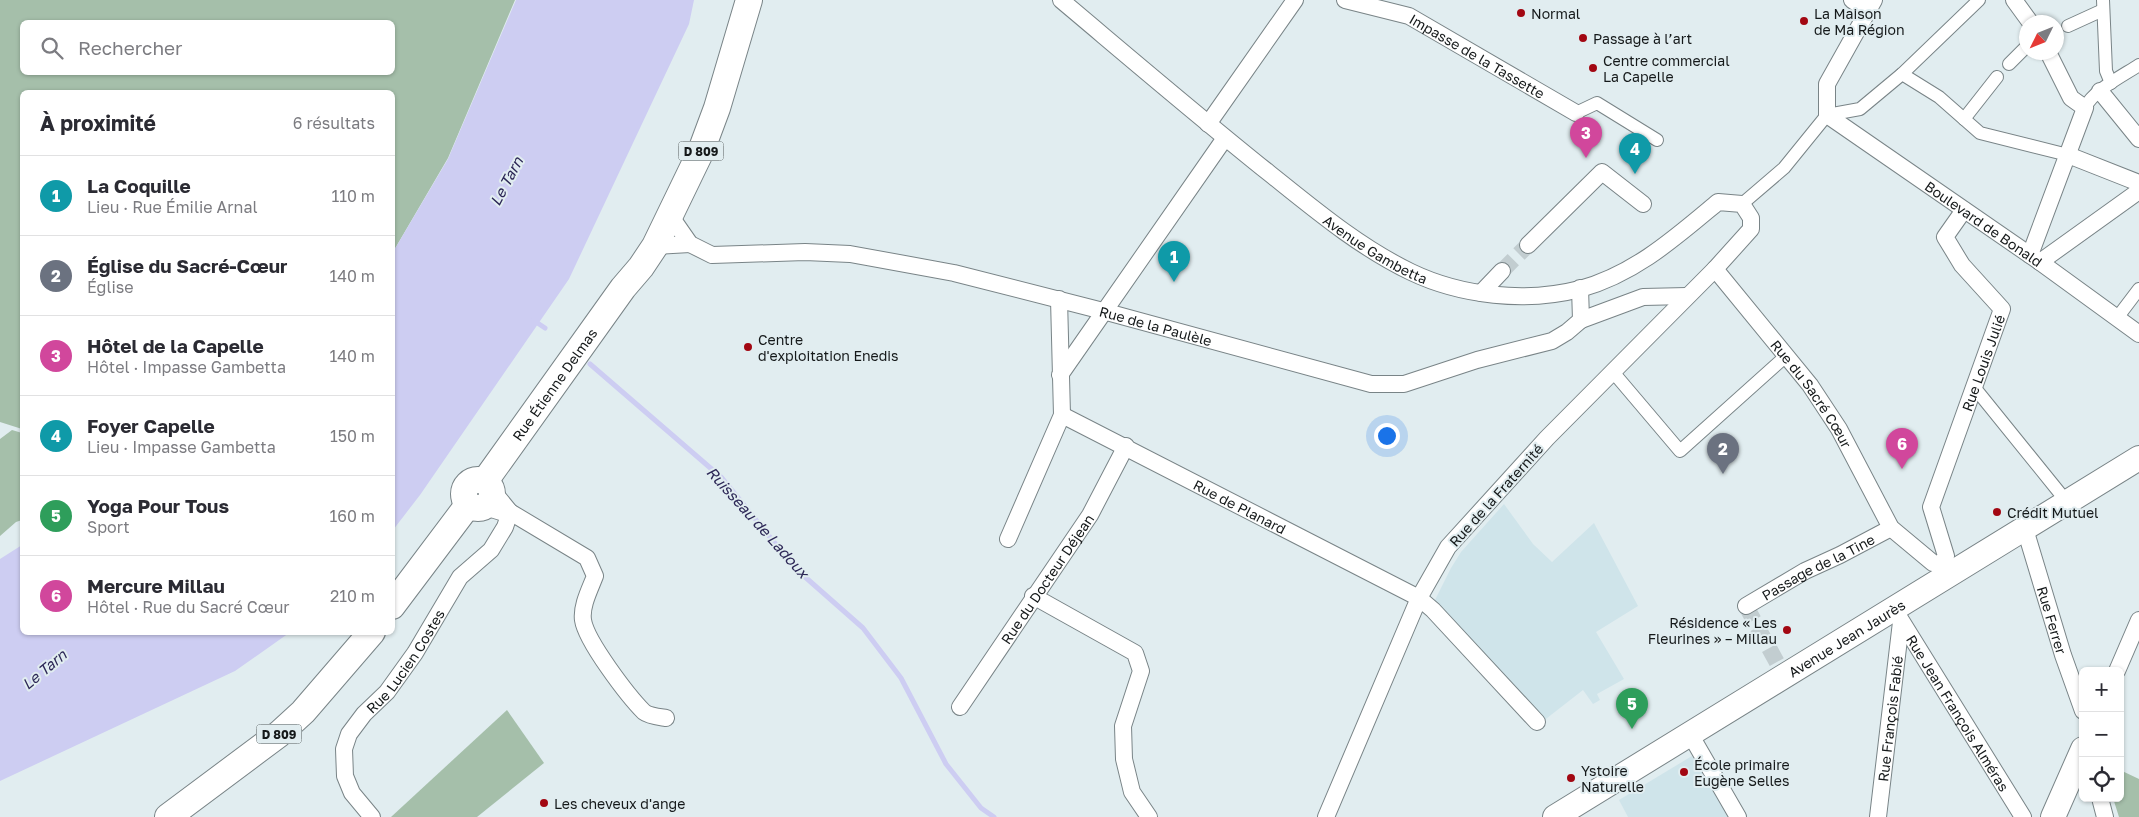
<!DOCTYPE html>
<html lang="fr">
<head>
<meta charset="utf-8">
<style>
  :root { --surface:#fff; --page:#f7f7f7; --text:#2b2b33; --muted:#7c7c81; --line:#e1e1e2; --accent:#b45309 }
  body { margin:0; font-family:"Golos Text",sans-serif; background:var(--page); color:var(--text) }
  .controls { position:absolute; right:15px; bottom:15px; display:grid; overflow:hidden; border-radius:8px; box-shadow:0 1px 4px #0004 }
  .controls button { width:45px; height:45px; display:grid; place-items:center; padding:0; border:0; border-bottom:1px solid var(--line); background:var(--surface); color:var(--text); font:25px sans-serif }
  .compass { position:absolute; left:2019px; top:15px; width:45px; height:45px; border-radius:50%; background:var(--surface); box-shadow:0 1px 4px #0004; rotate:227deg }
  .you { position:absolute; left:1386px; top:435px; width:18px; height:18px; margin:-12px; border:4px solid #fff; border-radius:50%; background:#1a73e8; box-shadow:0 0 0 8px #1a73e833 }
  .badge { display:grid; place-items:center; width:32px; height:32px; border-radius:50%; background:var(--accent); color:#fff; font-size:16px; font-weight:700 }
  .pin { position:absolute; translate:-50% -41px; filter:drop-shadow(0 1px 2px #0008) }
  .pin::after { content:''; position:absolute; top:26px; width:18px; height:15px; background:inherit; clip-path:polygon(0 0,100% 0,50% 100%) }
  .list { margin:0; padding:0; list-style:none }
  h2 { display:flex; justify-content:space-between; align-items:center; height:65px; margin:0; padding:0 20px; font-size:21px }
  h2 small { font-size:16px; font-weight:400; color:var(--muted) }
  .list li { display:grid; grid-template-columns:32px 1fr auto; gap:15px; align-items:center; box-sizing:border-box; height:80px; padding:0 20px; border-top:1px solid var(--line) }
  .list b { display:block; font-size:19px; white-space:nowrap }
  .list p { margin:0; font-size:16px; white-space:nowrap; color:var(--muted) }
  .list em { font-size:16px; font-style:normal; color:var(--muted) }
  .icon { flex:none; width:28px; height:28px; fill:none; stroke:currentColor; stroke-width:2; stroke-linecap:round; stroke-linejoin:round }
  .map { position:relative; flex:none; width:2139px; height:817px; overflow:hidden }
  .search { position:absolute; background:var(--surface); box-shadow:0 1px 4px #0004; left:20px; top:20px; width:375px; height:55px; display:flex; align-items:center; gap:12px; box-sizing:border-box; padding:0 18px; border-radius:8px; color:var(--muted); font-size:19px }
  .panel { position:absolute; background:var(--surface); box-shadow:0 1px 4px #0004; left:20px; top:90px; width:375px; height:545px; border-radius:8px }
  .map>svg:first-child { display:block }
  .built { fill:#cfe4ea }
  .green { fill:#a5bfaa; fill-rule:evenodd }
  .water { fill:#cdcdf2 }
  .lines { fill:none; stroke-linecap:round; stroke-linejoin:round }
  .stream { stroke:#cdcdf2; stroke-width:5 }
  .minor-tunnel { stroke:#c2cdd0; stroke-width:16; stroke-dasharray:16 8; stroke-linecap:butt }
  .pedestrian-casing { stroke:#798487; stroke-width:14 }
  .minor-casing { stroke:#798487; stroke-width:18 }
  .secondary-casing { stroke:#798487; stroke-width:26 }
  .primary-casing { stroke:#798487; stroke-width:28 }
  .pedestrian { stroke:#fff; stroke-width:12 }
  .minor { stroke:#fff; stroke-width:16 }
  .secondary { stroke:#fff; stroke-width:24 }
  .primary { stroke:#fff; stroke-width:26 }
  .poi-dot { fill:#a20712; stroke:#e1edf0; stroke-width:2 }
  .labels { text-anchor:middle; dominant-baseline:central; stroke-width:4; stroke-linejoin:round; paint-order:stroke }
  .shield { fill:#e1edf0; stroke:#52595a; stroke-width:1 }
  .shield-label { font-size:12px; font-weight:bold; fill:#15191a }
  .poi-label { font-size:14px; fill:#15191a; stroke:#e1edf0; text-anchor:start }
  .street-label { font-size:14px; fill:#15191a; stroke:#e1edf0 }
  .water-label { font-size:15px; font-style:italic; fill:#2c2756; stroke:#e1edf0 }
</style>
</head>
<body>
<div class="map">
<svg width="2139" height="817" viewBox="0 0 2139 817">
  <rect width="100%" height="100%" fill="#e1edf0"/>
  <g class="built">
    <path d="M1504,504l29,40 19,18 42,-39 44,83 -42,26 28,47 -27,15 3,6 -7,4 -10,-14 -41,32 -109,-118 18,-36 10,-16z"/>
    <path d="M1692,756l37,61h-101l-9,-17z"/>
  </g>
  <g class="green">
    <path d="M0,0h515l-67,158 -55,94 -1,-160h-370v337l-22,-7zM22,22h370v50h-370z"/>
    <path d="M12,430l10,3v87l-6,2 -16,14v-97z"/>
    <path d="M507,710l37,53 -67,54h-86z"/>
    <path d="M2120,770l19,9v38h-20l-6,-19h7z"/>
  </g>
  <g class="water">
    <path d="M516,0h178l-5,24 -120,255 -149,216 -27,35v-278l55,-93z"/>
    <path d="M22,545v87l267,1 -54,38 -235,110v-222z"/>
  </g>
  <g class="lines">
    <g class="stream">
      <path d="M533,320l12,8"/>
      <path d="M590,364l132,114 74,91 67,59 38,50 45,86 35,44 13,9"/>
    </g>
    <g class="minor-tunnel">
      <path d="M1502,271l26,-26"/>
      <path d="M1746,606l34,62"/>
    </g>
    <g class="pedestrian-casing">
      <g id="pedestrian">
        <path d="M2103,0l3,71 5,12"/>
        <path d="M2068,26l35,-16"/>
        <path d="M2009,64l17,-17"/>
        <path d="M1902,74l37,23 41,36 88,22"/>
        <path d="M2085,108c7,-17 39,-33 54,-43"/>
        <path d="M1576,113l21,-10 60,37"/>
        <path d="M1964,119l33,-42"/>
        <path d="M1742,204l42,-36 43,-53 33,-6 42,-35 77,-74"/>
        <path d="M2117,318l22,-29"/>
        <path d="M1613,372l67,79 106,-95"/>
        <path d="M1974,387l93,115"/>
      </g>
    </g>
    <g class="minor-casing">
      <g id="minor">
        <path id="s1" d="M1061,0c69,58 138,117 208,173 45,36 90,74 142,99 50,24 115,31 169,17 55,-15 96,-52 138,-87l24,2 9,14v11l-36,40 -168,169 -99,109 -29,51 -93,219"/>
        <path id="s2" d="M1345,0l64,16 167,97"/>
        <path d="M1852,0l16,11"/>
        <path id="s3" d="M1874,0l-47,84v31l213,147 99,72"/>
        <path d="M2014,0l16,22"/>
        <path d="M2100,91l39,48"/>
        <path d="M1208,124l87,-124"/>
        <path d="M2068,155l71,28"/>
        <path id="s4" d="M675,207l-1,14 16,23 22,11 93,-3 45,2 104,19 149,38 268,73h33l73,-24 75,-19 15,-9 14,-12 -1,-32"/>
        <path d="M1528,245l74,-73 41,32"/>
        <path d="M655,246l35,-2"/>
        <path d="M2030,255l55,-147 -14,-10 -23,-46"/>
        <path d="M2040,262l99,-71"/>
        <path id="s5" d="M1715,269l95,116 29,44 52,99 42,35 8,1"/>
        <path d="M1481,293l21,-22"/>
        <path d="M1581,320l62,-23 44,-1"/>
        <path d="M1060,375l165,-237"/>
        <path id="s6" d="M1062,415l357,183 14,12 104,112"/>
        <path d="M492,490l18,22 77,46 8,18c-5,13 -14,30 -12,44 3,21 45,76 61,92 5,4 16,5 22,6"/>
        <path d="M485,507l16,5h9"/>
        <path id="s7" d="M2025,529l38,126 20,56"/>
        <path d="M1008,539l54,-124 -3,-116"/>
        <path id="s8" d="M1941,564l5,-8 -15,-49 71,-198 -40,-44 -17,-28 19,-27"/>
        <path d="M1033,596l102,57 6,18 -18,55 1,33 8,33 17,25"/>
        <path id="s9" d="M1746,606l59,-35 35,-16 51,-27"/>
        <path id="s10" d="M1894,609l129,208"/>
        <path d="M2117,671l22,-51"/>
        <path id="s11" d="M960,707l130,-192 36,-69"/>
        <path d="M1690,734l48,83"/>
        <path d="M2100,798l5,19"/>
        <path id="s12" d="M372,817l-20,-24 -7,-17 -1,-27 5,-15 15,-20 23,-22 28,-39 45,-76 31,-27 14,-23 5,-15"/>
        <path id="s13" d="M1878,817l23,-195"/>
      </g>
    </g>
    <g class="secondary-casing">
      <g id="secondary">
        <path id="s14" d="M1555,817l584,-359"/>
        <path d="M2053,817l30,-68"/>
      </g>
    </g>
    <g class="primary-casing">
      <g id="primary">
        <circle cx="478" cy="494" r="14"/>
        <path id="s15" d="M485,481l138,-193 18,-21 14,-21 46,-95 16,-43 32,-108"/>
        <path d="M392,606l76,-101"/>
        <path d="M168,817l111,-83 24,-22 69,-80"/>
      </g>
    </g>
    <use href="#pedestrian" class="pedestrian"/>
    <use href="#minor" class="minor"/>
    <use href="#secondary" class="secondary"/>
    <use href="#primary" class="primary"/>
  </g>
  <g class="poi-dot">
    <circle cx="1521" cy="13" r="5"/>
    <circle cx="1804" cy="21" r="5"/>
    <circle cx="1583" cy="38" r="5"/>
    <circle cx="1593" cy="68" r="5"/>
    <circle cx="748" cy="347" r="5"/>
    <circle cx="1997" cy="512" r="5"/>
    <circle cx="1787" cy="630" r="5"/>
    <circle cx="1684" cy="772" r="5"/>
    <circle cx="1571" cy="778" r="5"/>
    <circle cx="544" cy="803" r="5"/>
  </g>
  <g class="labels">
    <g class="shield">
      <rect x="678.5" y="141.5" width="45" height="19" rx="4"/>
      <rect x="256.5" y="724.5" width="45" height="19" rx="4"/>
    </g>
    <g class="shield-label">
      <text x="701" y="151">D 809</text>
      <text x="279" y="734">D 809</text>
    </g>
    <g class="poi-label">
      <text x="1531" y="13">Normal</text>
      <text x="1814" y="13">La Maison<tspan x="1814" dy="16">de Ma Région</tspan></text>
      <text x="1593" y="38">Passage à l’art</text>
      <text x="1603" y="60">Centre commercial<tspan x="1603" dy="16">La Capelle</tspan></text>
      <text x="758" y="339">Centre<tspan x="758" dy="16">d'exploitation Enedis</tspan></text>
      <text x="2007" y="512">Crédit Mutuel</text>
      <text x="1777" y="622" text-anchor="end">Résidence « Les<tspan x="1777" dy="16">Fleurines » – Millau</tspan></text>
      <text x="1694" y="764">École primaire<tspan x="1694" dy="16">Eugène Selles</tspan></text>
      <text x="1581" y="770">Ystoire<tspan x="1581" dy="16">Naturelle</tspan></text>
      <text x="554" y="803">Les cheveux d'ange</text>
    </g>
    <g class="street-label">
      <text stroke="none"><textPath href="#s2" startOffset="145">Impasse de la Tassette</textPath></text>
      <text stroke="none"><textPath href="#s3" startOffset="318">Boulevard de Bonald</textPath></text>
      <text stroke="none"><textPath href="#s1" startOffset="402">Avenue Gambetta</textPath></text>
      <text stroke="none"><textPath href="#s4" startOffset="519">Rue de la Paulèle</textPath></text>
      <text stroke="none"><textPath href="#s8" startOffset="214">Rue Louis Julié</textPath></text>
      <text stroke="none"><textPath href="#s15" startOffset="119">Rue Étienne Delmas</textPath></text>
      <text stroke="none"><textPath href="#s5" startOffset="158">Rue du Sacré Cœur</textPath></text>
      <text transform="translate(1496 495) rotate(-48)">Rue de la Fraternité</text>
      <text stroke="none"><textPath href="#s6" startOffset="200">Rue de Planard</textPath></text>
      <text stroke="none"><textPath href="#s9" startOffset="82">Passage de la Tine</textPath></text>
      <text stroke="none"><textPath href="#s11" startOffset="155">Rue du Docteur Déjean</textPath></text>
      <text stroke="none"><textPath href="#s7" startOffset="95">Rue Ferrer</textPath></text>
      <text stroke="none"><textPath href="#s14" startOffset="342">Avenue Jean Jaurès</textPath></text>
      <text stroke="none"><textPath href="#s12" startOffset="185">Rue Lucien Costes</textPath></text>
      <text stroke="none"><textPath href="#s10" startOffset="122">Rue Jean François Alméras</textPath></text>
      <text stroke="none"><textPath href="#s13" startOffset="99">Rue François Fabié</textPath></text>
    </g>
    <g class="water-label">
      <text transform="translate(506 181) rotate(-62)">Le Tarn</text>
      <text transform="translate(758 522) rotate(48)">Ruisseau de Ladoux</text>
      <text transform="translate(44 669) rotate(-40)">Le Tarn</text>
    </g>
  </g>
</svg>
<div class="controls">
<button>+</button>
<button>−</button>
<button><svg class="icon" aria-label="locate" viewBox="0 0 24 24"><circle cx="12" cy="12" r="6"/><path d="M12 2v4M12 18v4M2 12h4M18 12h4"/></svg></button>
</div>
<svg class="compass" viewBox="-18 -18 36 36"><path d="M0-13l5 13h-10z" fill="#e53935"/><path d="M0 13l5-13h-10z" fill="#7c7c81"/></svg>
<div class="you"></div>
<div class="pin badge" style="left:1174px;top:282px;background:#0f9aa8">1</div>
<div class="pin badge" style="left:1723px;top:474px;background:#6b7280">2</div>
<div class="pin badge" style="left:1586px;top:158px;background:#d1479c">3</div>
<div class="pin badge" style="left:1635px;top:174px;background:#0f9aa8">4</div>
<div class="pin badge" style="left:1632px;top:729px;background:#2e9e5b">5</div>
<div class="pin badge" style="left:1902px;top:469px;background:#d1479c">6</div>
<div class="search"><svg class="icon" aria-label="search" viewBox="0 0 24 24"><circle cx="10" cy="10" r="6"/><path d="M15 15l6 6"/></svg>Rechercher</div>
<section class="panel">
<h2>À proximité<small>6 résultats</small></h2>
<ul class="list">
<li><span class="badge" style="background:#0f9aa8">1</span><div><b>La Coquille</b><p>Lieu · Rue Émilie Arnal</p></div><em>110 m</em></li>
<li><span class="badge" style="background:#6b7280">2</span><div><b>Église du Sacré-Cœur</b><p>Église</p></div><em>140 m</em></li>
<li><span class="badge" style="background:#d1479c">3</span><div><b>Hôtel de la Capelle</b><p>Hôtel · Impasse Gambetta</p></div><em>140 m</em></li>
<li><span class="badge" style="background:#0f9aa8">4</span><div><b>Foyer Capelle</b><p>Lieu · Impasse Gambetta</p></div><em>150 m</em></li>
<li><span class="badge" style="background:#2e9e5b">5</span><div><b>Yoga Pour Tous</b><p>Sport</p></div><em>160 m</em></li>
<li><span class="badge" style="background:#d1479c">6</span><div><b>Mercure Millau</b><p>Hôtel · Rue du Sacré Cœur</p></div><em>210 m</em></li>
</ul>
</section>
</div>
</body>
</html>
